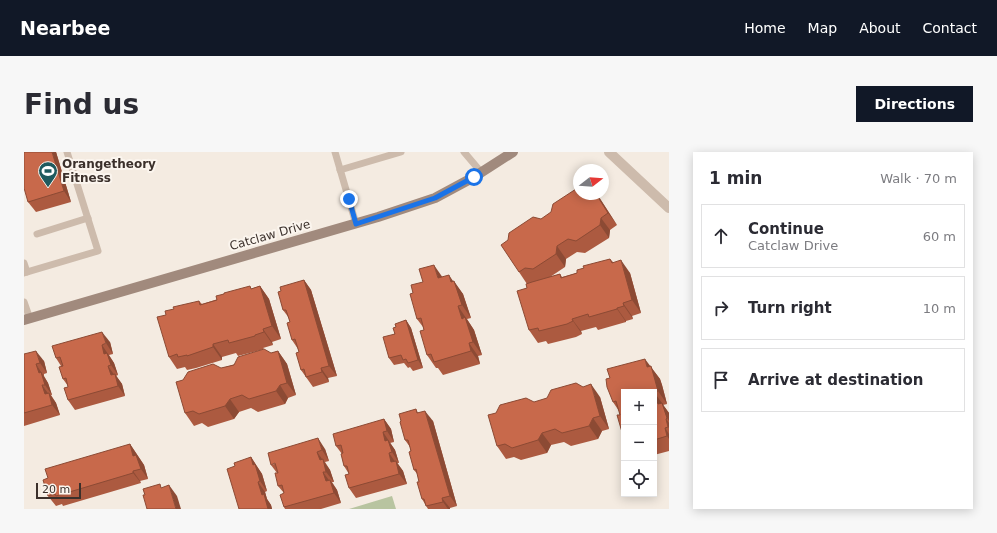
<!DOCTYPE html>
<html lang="en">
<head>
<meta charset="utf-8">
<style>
  :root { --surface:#fff; --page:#f7f7f7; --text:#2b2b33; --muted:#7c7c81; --line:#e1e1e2; --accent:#111827 }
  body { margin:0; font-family:"DejaVu Sans",sans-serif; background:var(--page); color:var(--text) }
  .controls { position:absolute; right:12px; bottom:12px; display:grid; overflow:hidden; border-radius:0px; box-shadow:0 2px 10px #0003 }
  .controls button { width:36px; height:36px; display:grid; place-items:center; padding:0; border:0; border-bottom:1px solid var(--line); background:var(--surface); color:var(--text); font:20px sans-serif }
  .compass { position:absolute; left:549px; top:12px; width:36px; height:36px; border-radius:50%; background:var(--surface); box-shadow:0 2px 10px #0003; rotate:73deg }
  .scale { position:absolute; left:12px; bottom:10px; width:45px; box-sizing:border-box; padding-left:4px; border:2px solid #3b302b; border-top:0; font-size:11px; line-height:14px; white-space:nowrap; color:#3b302b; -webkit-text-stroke:3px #fbf5ee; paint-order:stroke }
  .stop { position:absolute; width:12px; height:12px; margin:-9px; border:3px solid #1a73e8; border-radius:50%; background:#fff }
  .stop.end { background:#1a73e8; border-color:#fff; box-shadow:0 1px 4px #0008 }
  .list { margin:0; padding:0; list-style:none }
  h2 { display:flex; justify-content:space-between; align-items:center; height:52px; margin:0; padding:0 16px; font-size:17px }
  h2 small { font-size:13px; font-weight:400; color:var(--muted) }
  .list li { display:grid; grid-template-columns:26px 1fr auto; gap:12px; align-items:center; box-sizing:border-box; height:64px; margin:0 8px 8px; padding:0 8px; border:1px solid var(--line); border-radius:0px }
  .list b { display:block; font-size:15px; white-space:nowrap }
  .list p { margin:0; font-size:13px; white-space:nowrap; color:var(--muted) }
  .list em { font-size:13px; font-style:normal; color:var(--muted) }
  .icon { flex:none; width:22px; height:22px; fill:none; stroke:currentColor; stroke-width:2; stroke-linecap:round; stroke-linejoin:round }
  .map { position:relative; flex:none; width:645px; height:357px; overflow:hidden; border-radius:0px }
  header { display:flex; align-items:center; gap:24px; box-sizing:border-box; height:56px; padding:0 20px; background:var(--accent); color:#fff }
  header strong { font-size:19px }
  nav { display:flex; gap:22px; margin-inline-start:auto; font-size:14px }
  .intro { display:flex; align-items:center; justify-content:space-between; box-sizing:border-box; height:96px; padding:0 24px }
  h1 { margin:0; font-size:28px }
  .button { padding:10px 18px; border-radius:0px; background:var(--accent); color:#fff; font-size:14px; font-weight:700 }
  main { display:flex; gap:24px; padding:0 24px }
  aside { flex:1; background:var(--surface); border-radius:0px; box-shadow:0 2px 10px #0003 }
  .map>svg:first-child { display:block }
  .green { fill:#b8c4a0 }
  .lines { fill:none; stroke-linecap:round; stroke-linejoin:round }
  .lane { stroke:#cdbbac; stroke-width:7 }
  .street { stroke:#cdbbac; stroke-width:10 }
  .secondary { stroke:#a18a7d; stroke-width:10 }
  .wall { fill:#ac5a40 }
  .shaded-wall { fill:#8c4a34 }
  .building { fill:#c8694b; stroke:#8c4a34 }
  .route { stroke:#1a73e8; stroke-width:5 }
  .labels { text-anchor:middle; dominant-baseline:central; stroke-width:4; stroke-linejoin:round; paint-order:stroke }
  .poi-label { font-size:12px; font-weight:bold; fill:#3b302b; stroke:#fbf5ee; text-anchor:start }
  .street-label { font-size:12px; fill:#3b302b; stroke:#fbf5ee }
</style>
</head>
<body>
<header>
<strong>Nearbee</strong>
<nav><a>Home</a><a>Map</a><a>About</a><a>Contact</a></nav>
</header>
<div class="intro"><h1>Find us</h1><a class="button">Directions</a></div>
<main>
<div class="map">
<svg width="645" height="357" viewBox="0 0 645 357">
  <rect width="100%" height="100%" fill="#f4ebe1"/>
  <path class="green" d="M368,344l4,13h-47z"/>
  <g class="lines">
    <g class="lane">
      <path d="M311,0l21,72"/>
      <path d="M440,0l17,20"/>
      <path d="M316,18l61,-18"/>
      <path d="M13,82l51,-16"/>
      <path d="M0,111l3,9"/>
      <path d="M0,121l74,-22 -31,-99"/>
      <path d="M0,150l6,17"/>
    </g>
    <path class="street" d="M585,0l60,56"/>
    <path class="secondary" d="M0,168l354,-103 57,-19 39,-21 39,-25"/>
  </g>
  <g class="wall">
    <path d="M32,0l15,50 -35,10 -8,-10z"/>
    <path d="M573,42l20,31 -7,5 -1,8 -24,15 -8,-1 -11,7 -1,8 -15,10 10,-3 2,3 15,-4 33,-14 3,3 17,11 11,40 -9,3 1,3 -7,2v1l-28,8 -2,-3 -15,4 1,3 -6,3 -28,7 -2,-3 -8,2 -9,-13 -2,-46 -8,-12 22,-53z"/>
    <path d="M418,125l11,4 10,13 8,24 -4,1 7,11 8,25 -4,1 2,8 -37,11 -5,-7h-2l-9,-13 -3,-25 -1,-3 -6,-8z"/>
    <path d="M280,128l7,10 26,86 -9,2 1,4 -16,5 -12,-17 -2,-18 -1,-3 -6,-9 -2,-18 -1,-4 -6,-8 -2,-19z"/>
    <path d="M236,134l9,13 12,40 -9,3 1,3 -10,3 1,1 -26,7 -2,-3 -14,4v3l-26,8 -9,2 -2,-3 -8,2 -8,-12 -3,-42 33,-14 3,3z"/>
    <path d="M382,168l5,8 12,40 -10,3 -3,-4 -2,1 -4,-5 -10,2 -5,-7 7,-31z"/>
    <path d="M86,190l3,12 -4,1 5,8 4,12 -2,1 6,8 3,12 -50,14 -7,-10v-14l-5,-7 -2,-13 -5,-8z"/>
    <path d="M254,199l9,13 9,31 -8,3 -3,6 -27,8 -7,-4 -12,4 -5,7 -26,8 -6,-4 -8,3 -9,-13 -2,-33z"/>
    <path d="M0,202l20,7 3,12 -3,1v2l4,7 4,12h-1l5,8 4,12 -36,11z"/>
    <path d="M626,214l10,13 2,6 5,19 -4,1 6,8v38l-15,4v-63h-30v48l-5,-29 -6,-9z"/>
    <path d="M576,245l9,32 -7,2 -4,8 -27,7 -7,-4 -13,3 -4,8 -26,7 -7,-3 -8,2 -9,-13 37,-44z"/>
    <path d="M392,257l2,4 15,8 24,85 -7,2v1h-22l-6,-10 -3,-17 -1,-7 -4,-5 -4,-23 -5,-7z"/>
    <path d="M360,267l7,10 3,13 -4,1 5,7 4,13h-2l6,8 4,13 -51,14 -7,-10v-14l-5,-8 -2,-12 -6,-8z"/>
    <path d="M106,292l14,21 4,14 -8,2 1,2 -78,23 -1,-2 -6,2 -8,-10v-18z"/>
    <path d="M301,297l4,12 -4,1 5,8 4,12h-2l5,8 4,13 -20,6h-36l-1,-2v-14l-6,-7 -1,-13 -6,-8z"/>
    <path d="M227,305l11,17 5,17 -2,1 2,7 4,6 1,4h-33l-4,-43z"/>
  </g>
  <g class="shaded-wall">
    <path d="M28,0h4l15,50 -7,-11z"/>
    <path d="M572,42h1l20,31 -9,-12z"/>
    <path d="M577,66l9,12 -1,8 -9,-13z"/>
    <path d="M533,94l9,13 -1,8 -9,-13z"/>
    <path d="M597,108l9,13 11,40 -9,-13z"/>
    <path d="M410,113l9,13h-5z"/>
    <path d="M425,123l6,9 -1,-3 9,13 8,24 -9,-13 -11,-23z"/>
    <path d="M280,128l7,10 26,86 -8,-10z"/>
    <path d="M236,134l9,13 12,40 -9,-13z"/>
    <path d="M599,151l9,13 1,3 -9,-13z"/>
    <path d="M434,154l16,24 8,25 -9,-13 -11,-23z"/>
    <path d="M593,156l9,13v1l-9,-13z"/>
    <path d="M548,167l9,12 1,3 -9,-13z"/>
    <path d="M382,168l5,8 12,40 -5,-8z"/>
    <path d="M239,177l9,13 1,3 -9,-13z"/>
    <path d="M78,180l8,10 3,12 -7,-11z"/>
    <path d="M445,191l9,13 2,8 -9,-13z"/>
    <path d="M189,192l9,13v3l-9,-13z"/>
    <path d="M78,193l12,18 4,12 -7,-10 -7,-11z"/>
    <path d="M12,199l8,10 3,12 -7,-10z"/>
    <path d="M254,199l9,13 9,31 -9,-12z"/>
    <path d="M621,207l15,20 2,6 5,19 -9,-13 -11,-24z"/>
    <path d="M12,212l12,19 4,12 -7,-10 -6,-12z"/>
    <path d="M84,214l7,10 -4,-1z"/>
    <path d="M297,216l7,10 1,4 -7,-10z"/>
    <path d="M91,222l7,10 3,12 -7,-10z"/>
    <path d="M567,232l9,13 9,32 -9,-13z"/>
    <path d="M18,233l8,11 -5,-2z"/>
    <path d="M256,233l8,13 -3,6 -9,-13z"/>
    <path d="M630,240l15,21v8l-11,-17z"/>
    <path d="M25,241l7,10 4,12 -8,-10z"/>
    <path d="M206,247l9,13 -5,7 -9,-13z"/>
    <path d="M401,259l8,10 24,85 -7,-10z"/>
    <path d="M569,266l9,13 -4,8 -9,-13z"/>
    <path d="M360,267l7,10 3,13 -7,-11z"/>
    <path d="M642,267l3,4v5l-1,-1z"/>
    <path d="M641,276l4,6v5l-2,-3z"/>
    <path d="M359,280l12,18 4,13 -14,-22z"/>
    <path d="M518,281l9,12 -4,8 -9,-13z"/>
    <path d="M294,286l7,11 4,12 -7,-11z"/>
    <path d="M106,292l14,21 4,14 -7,-10 -8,-13z"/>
    <path d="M293,300l13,18 4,12 -8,-10 -6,-12z"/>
    <path d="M365,301l7,10 -5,-1z"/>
    <path d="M227,305l11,17 5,17 -7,-10 -7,-16z"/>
    <path d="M372,309l7,10 4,13 -8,-10z"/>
    <path d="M109,319l7,10 1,2 -8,-10z"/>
    <path d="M299,320l8,11 -5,-2z"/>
    <path d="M306,328l7,10 4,13 -7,-10z"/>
    <path d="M234,330l7,10 2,7 4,6 1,4h-4l-6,-14z"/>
    <path d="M145,333l8,11 4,13h-5z"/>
    <path d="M418,346l8,10v1h-2l-5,-7z"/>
  </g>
  <g class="building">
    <path d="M0,0h28l12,39 -36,11 -4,-14z"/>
    <path d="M552,37h3v5h17l12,19 -7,5 -1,7 -24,16 -8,-2 -11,7 -1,8 -23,15 -8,-1 -6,4 -18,-27 7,-5 1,-7 24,-16 8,2 10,-7 2,-8z"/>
    <path d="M586,107l2,4 9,-3 11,40 -9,3 1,3 -7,2v1l-28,8 -1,-3 -16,5 1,2 -6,3 -28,7 -1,-3 -9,2 -12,-39 10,-3 -1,-4 6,-2 28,-8 1,4 16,-5v-3l7,-2 -1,-2z"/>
    <path d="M410,113l4,13 11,-3 2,7 3,-1 8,24 -4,1 4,13 3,-2 8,25 -4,1 2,8 -37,11 -3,-8 -4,1 -7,-24 4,-1 -3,-12 -4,1 -7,-25 3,-1 -2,-8 12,-3 -4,-13z"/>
    <path d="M280,128l25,86 -8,2 1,4 -16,5 -2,-8 -3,1 -5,-17 3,-1 -4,-13 -3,1 -5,-17 3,-1 -4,-12h-3l-5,-18 3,-1 -1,-4z"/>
    <path d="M226,134l1,3 9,-3 12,40 -9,3 1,3 -9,3v1l-26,7 -1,-3 -15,4v3l-26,9v-1l-9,2 -1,-3 -8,3 -12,-40 9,-2 -1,-4 9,-2 -1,-2 26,-6 1,4 17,-5 -1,-4 8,-2v-1z"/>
    <path d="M382,168l12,40 -10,3 -2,-4 -3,1 -2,-5 -12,3 -6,-21 12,-3 -2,-6 3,-1 -1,-3z"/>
    <path d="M78,180l4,11 -4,2 2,9 3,-1 4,12 -3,1 3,9 4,-1 3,12 -50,14 -4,-12 4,-1 -2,-9 -3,1 -4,-12 4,-1 -3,-9 -4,1 -4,-12z"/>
    <path d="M240,197l7,4 7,-2 9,32 -7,2 -4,6 -27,8 -7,-4 -12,4 -5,7 -26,8 -6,-3 -8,2 -9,-31 7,-2 5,-8 25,-8 8,4 13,-3 4,-8z"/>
    <path d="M12,199l4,12 -4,1 3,9 2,-1 4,13h-3l3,9 4,-1 3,12 -28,8v-59z"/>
    <path d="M621,207l2,8 4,-1 2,7 5,18 -4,1 4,12 4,-1 5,15 -1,1 2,8 -3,1 2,8 -13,4v-48h-30v47l-7,-24h3l-4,-14 -3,1 -6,-15 -1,-8 4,-1 -3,-9z"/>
    <path d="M552,231l7,4 8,-3 9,32 -7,2 -4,8 -27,7 -7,-4 -13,4 -4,7 -26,8 -7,-4 -8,2 -9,-31 8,-2 4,-8 26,-7 8,4 13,-4 4,-8z"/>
    <path d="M392,257l1,4 8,-2 25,85 -8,2 1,4 -17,4 -2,-7h-2l-5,-17h2l-3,-13 -2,1 -5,-18 2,-1 -3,-11h-3l-5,-18 1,-1 -2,-7z"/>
    <path d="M360,267l3,12 -4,1 2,9 3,-1 4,12 -3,1 2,9 5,-1 3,13 -50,14 -4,-13 4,-1 -2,-8h-3l-3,-12 2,-1 -2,-8 -5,1 -3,-12z"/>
    <path d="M294,286l4,12 -5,2 3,8 3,-1 3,13h-3l3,9 4,-1 4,13 -50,14 -4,-12 4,-2 -2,-8 -4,1 -3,-13h3l-3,-10 -4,2 -3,-12z"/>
    <path d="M106,292l3,12 3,-1 5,14 -8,2v2l-77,23 -1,-2 -7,2 -5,-16 5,-2 -3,-9z"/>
    <path d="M227,305l2,8 2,-1 5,17 -2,1 4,13 2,-1 4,15h-29l-12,-40 8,-3 -1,-3z"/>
    <path d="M136,332l1,4 8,-3 7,24h-29l-4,-14h2l-2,-6z"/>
  </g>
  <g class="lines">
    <path class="route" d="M325,47l7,25 79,-26 39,-21"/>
  </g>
  <defs>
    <g id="stadium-pin" transform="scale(1)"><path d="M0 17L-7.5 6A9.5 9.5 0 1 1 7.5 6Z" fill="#1f5a5e" stroke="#fbf5ee"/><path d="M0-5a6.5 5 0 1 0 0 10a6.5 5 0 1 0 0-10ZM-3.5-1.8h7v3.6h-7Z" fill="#fff"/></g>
  </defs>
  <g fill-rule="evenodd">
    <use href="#stadium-pin" x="24" y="19"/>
  </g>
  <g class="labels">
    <g class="poi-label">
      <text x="38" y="12">Orangetheory<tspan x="38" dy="14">Fitness</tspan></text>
    </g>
    <g class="street-label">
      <text transform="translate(246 83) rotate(-16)">Catclaw Drive</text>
    </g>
  </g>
</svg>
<div class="controls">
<button>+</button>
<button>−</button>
<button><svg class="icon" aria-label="locate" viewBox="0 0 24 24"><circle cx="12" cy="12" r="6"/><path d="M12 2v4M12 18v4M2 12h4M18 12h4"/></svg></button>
</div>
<svg class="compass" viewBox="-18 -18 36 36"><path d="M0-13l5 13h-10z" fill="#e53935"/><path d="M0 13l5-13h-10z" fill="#7c7c81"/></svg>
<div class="scale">20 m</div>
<div class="stop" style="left:450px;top:25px"></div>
<div class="stop end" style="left:325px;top:47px"></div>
</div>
<aside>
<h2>1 min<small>Walk · 70 m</small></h2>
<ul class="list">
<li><svg class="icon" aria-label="ahead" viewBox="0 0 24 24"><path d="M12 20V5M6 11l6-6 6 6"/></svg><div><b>Continue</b><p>Catclaw Drive</p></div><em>60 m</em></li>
<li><svg class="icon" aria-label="right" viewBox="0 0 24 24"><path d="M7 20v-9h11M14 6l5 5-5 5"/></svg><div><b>Turn right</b></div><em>10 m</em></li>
<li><svg class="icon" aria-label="arrive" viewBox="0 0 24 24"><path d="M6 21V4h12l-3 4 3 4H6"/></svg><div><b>Arrive at destination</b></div></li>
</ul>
</aside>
</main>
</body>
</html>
